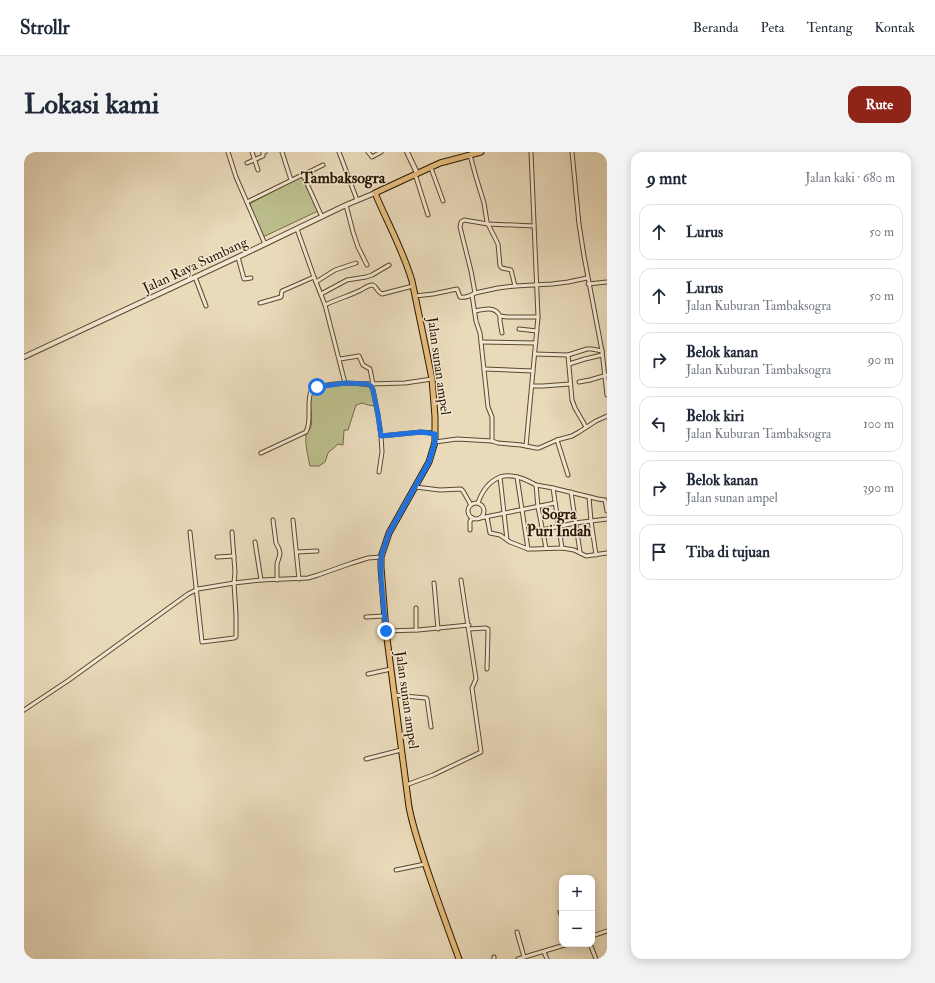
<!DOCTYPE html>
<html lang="id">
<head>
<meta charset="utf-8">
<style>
  :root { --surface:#fff; --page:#f2f2f3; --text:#1f2937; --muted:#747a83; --line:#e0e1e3; --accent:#8f2418 }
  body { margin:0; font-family:"IM FELL Double Pica",serif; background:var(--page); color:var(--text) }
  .controls { position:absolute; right:12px; bottom:12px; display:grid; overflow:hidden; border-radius:8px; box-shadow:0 2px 10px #0003 }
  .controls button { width:36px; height:36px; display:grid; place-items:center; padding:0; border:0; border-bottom:1px solid var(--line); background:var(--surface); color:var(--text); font:20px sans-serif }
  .stop { position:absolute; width:12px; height:12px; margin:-9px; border:3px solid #1a73e8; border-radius:50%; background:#fff }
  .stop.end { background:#1a73e8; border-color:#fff; box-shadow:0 1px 4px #0008 }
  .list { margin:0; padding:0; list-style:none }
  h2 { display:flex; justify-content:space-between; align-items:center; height:52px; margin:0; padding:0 16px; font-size:17px }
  h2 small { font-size:13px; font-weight:400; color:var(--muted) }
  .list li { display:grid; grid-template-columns:26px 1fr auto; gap:12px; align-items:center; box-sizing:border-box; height:56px; margin:0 8px 8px; padding:0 8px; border:1px solid var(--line); border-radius:12px }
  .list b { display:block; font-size:15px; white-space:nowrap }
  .list p { margin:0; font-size:13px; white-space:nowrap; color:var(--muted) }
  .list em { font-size:13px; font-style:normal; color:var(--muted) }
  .icon { flex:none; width:22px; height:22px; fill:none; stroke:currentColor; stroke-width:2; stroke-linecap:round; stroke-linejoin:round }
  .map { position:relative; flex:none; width:583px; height:807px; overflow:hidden; border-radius:12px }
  header { display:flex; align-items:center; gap:24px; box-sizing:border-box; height:56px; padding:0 20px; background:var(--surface); border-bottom:1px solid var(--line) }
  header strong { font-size:19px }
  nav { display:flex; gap:22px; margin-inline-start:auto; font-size:14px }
  .intro { display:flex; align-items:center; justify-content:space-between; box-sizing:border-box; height:96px; padding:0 24px }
  h1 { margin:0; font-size:28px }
  .button { padding:10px 18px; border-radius:12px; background:var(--accent); color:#fff; font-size:14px; font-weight:700 }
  main { display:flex; gap:24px; padding:0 24px }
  aside { flex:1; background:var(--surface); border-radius:12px; box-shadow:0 2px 10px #0003 }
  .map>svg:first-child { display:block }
  .green { fill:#bbbe8c; stroke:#746a46 }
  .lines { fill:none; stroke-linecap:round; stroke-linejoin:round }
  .minor-casing { stroke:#5d482f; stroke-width:5 }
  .tertiary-casing { stroke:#5d482f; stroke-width:6 }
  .primary-casing { stroke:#2e1701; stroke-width:7 }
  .minor { stroke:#f1e7d2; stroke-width:3 }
  .tertiary { stroke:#f1e7d2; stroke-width:4 }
  .primary { stroke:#e4bd7d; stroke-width:5 }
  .route { stroke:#1a73e8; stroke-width:5 }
  .labels { text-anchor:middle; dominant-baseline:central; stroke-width:3; stroke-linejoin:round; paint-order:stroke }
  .street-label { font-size:14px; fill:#2e1701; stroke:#f1e7d2 }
  .neighbourhood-label { font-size:15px; font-weight:bold; fill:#2e1701; stroke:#f1e7d2 }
  .quarter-label { font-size:16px; font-weight:bold; fill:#2e1701; stroke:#f1e7d2 }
</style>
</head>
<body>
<header>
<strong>Strollr</strong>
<nav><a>Beranda</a><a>Peta</a><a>Tentang</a><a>Kontak</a></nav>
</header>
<div class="intro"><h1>Lokasi kami</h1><a class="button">Rute</a></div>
<main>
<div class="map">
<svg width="583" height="807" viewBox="0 0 583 807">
  <rect width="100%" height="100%" fill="#e9daba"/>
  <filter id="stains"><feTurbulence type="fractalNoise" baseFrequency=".005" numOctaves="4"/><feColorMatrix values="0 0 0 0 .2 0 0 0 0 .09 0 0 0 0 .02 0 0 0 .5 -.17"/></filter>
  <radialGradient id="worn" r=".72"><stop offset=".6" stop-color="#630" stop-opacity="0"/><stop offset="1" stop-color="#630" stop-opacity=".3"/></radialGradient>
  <g class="green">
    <path d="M277,25l3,2 14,32 -55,26 -13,-32 1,-2z"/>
    <path d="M321,232l25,3 2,3 3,16 -7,-1 -6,-2 -6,2 -8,25h-4l-1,15 -5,-1 -10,9 -3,9 -6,4h-9c-2,-9 -5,-22 -4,-31 1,-3 4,-5 5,-9 3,-10 -6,-32 5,-39z"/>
  </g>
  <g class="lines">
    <g class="minor-casing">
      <g id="minor">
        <path d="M204,0l8,25 29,67"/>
        <path d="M228,0l6,18"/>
        <path d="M258,0l9,28"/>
        <path d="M315,0l18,48"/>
        <path d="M344,0l4,5 9,-5"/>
        <path d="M548,0l7,72 5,32 18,95 5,44"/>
        <path d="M446,3l6,22 8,26 3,19 11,22 2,22 2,2 9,2 4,16"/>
        <path d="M223,11l16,-7v-3l2,-1"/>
        <path d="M407,16l12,33"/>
        <path d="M391,22l13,41"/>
        <path d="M279,23l20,-10"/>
        <path d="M223,50l55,-27 2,2 18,40"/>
        <path d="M322,53l7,27 5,15 9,18"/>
        <path d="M273,77l17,48 11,28 20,78 23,1 3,2 2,4 5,25 3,21 40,-4 14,1"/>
        <path d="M214,105l6,22 7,-1"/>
        <path d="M171,125l11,29"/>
        <path d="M292,130l19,-12 21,-7"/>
        <path d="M564,132l19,-2"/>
        <path d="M451,141l-4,-22 -11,-44 1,-5 3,-2 24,4 46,2"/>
        <path d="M297,142l26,-14 19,-3 6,-2 17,-10"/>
        <path d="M448,143l4,26 4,12 1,9 7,65 4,10v24"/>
        <path d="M391,144l18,-2 24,-5 3,8c4,1 11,-1 15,-4l23,-5 17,-2 37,-2 16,-2 19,-4"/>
        <path d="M236,151l21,-6 1,-6 32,-14"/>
        <path d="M301,153c12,-6 24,-9 36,-15 3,-2 8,-5 12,-5 3,1 4,7 9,9l31,-8"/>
        <path d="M451,159c9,-2 20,-5 25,5l7,1h31"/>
        <path d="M476,164v5l2,12"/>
        <path d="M495,177l18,2"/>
        <path d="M457,190l55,1"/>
        <path d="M511,202l33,1 19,-6h5l10,2"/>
        <path d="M544,203l4,45 3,8 11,19"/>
        <path d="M316,207l19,-3 4,9 7,4 3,15"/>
        <path d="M545,212l16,-5 17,-4"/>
        <path d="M460,217l49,2"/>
        <path d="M555,230l11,-2 17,-5"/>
        <path d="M344,232l37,-1 27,-4"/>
        <path d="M508,234h11l27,-2"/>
        <path d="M533,288l11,35"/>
        <path d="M411,290l22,-3 35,2 6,2 23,2 15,3h3l18,-8 15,-4 7,-4 17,-11 11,-5"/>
        <path d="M502,294l12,-129 -7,-165"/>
        <path d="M237,301l45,-21c7,-13 -1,-30 6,-43 10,-5 22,-5 33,-6"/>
        <path d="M355,320l3,-20 -1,-16"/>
        <path d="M493,325l11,72"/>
        <path d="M512,333l17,3 45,11 7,1 2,11"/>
        <path d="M391,335l25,3 21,-1 2,2 8,14"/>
        <path d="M529,336l9,60"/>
        <path d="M547,340l9,60"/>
        <path d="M565,345l2,24 5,34"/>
        <circle cx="452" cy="359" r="8"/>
        <path d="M454,351c4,-12 10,-21 22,-26"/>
        <path d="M463,365l3,16 10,2 10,7 18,7h6l28,-1 12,2 12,6 21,-3"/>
        <path d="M456,366l75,-15"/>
        <path d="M249,368l3,23 3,6 1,5 -3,10v16"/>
        <path d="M269,368l6,59"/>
        <path d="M446,378v-9l3,-3"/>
        <path d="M518,378l33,-7 32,-4"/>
        <path d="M166,380l12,110 32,-4 2,-1v-22l-2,-32 1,-11 -3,-40"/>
        <path d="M483,388l-7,-63c12,-4 25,2 36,8l2,22 8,41"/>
        <path d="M231,390l6,38"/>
        <path d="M273,400l20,-1"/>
        <path d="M193,405l17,-1"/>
        <path d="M410,431l4,46"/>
        <path d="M342,465l18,-1"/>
        <path d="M445,477l17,-1 2,1v4l-1,36"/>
        <path d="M392,478v-22"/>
        <path d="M362,479l32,-1 51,-5"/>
        <path d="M344,522l23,-5"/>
        <path d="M370,543l32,3 1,1 4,28"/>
        <path d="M0,558l45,-30 119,-86 10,-5 36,-6 27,-3 47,-2 10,-3 34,-12 16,-5 13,-1"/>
        <path d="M342,607l35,-9"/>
        <path d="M382,633l27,-10 48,-23 -9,-64 4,-9 -15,-99"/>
        <path d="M372,718l29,-6"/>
        <path d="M536,760l2,5"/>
        <path d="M493,780l7,25"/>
        <path d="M568,784l15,-5"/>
        <path d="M566,792l6,15"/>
        <path d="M520,800l3,7"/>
        <path d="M470,805v2"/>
        <path d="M494,807l50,-15"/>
      </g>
    </g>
    <g class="tertiary-casing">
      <g id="tertiary">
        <path d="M383,0l10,21"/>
        <path d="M0,205l214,-100 108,-52 29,-12"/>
      </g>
    </g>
    <g class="primary-casing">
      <path id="primary" d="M435,807c-11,-30 -22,-60 -32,-90 -7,-21 -14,-41 -18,-62l-23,-176 -5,-64v-10l8,-24 40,-71 6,-20v-25l-3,-38 -6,-30 -14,-68c-9,-31 -25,-59 -37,-88l65,-30 41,-11"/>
    </g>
    <use href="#minor" class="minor"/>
    <use href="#tertiary" class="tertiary"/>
    <use href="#primary" class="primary"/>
  </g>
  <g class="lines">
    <path class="route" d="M293,235l28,-4 23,1 3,2 2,4 5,25 3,21 40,-4 14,2v8l-6,20 -40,71 -8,24v22l5,52"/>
  </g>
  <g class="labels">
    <g class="street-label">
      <text transform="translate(171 113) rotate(-25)">Jalan Raya Sumbang</text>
      <text transform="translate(415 214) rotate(82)">Jalan sunan ampel</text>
      <text transform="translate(383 548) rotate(82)">Jalan sunan ampel</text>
    </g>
    <g class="neighbourhood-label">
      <text x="535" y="362">Sogra<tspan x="535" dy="17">Puri Indah</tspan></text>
    </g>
    <g class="quarter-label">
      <text x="319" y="26">Tambaksogra</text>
    </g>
  </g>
  <rect width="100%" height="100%" filter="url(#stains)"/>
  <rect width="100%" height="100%" fill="url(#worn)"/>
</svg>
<div class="controls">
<button>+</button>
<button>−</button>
</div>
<div class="stop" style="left:293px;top:235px"></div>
<div class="stop end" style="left:362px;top:479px"></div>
</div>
<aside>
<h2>9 mnt<small>Jalan kaki · 680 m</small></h2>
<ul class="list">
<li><svg class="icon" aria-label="ahead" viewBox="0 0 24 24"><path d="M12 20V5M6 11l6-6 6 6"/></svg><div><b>Lurus</b></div><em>50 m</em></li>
<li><svg class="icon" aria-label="ahead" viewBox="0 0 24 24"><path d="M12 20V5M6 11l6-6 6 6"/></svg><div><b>Lurus</b><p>Jalan Kuburan Tambaksogra</p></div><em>50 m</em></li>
<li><svg class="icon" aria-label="right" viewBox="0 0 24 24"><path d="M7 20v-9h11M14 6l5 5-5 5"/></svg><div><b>Belok kanan</b><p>Jalan Kuburan Tambaksogra</p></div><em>90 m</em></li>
<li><svg class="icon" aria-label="left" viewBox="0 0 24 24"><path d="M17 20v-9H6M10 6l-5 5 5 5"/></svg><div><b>Belok kiri</b><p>Jalan Kuburan Tambaksogra</p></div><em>100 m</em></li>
<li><svg class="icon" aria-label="right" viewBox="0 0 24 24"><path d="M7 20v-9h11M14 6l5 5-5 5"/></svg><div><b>Belok kanan</b><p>Jalan sunan ampel</p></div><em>390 m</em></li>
<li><svg class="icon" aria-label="arrive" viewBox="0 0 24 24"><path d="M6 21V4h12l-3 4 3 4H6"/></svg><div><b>Tiba di tujuan</b></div></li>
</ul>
</aside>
</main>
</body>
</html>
